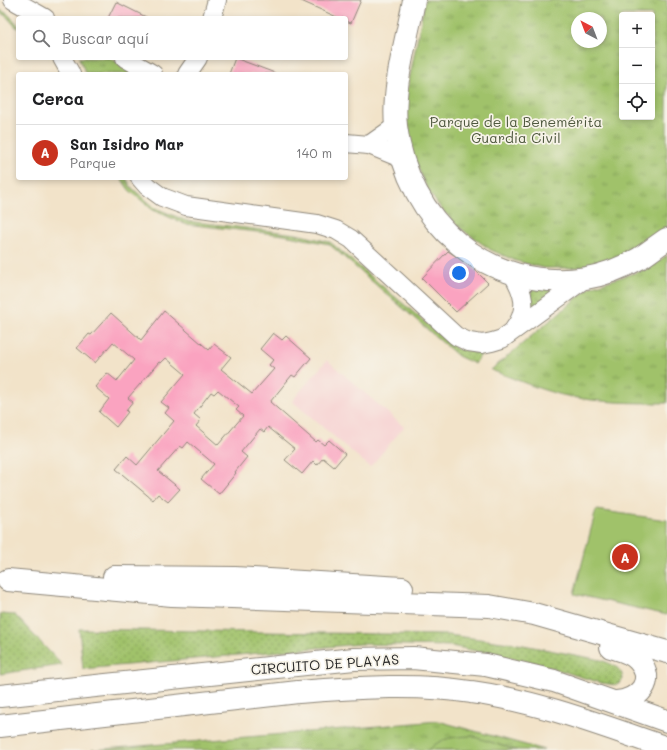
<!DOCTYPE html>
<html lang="es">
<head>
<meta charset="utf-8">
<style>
  :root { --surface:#fff; --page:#f6f6f6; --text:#202124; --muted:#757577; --line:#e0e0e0; --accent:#c8321e }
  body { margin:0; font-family:Mali,sans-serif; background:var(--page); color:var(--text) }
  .controls { position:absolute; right:12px; top:12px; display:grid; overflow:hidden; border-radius:4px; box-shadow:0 2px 6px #0003 }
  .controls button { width:36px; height:36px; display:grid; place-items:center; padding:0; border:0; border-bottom:1px solid var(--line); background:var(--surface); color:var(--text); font:20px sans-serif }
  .compass { position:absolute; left:571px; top:12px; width:36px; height:36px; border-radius:50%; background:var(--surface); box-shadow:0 2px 6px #0003; rotate:318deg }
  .you { position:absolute; left:459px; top:273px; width:14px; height:14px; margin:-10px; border:3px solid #fff; border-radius:50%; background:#1a73e8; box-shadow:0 0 0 6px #1a73e833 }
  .badge { display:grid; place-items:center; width:26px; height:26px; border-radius:50%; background:var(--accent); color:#fff; font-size:13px; font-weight:700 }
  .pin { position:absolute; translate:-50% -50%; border:2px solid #fff; box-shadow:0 1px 4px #0006 }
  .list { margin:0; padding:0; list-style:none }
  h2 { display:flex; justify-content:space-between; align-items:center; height:52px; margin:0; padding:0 16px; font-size:17px }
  h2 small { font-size:13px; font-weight:400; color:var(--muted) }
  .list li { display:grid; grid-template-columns:26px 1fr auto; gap:12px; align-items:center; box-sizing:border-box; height:56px; padding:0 16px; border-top:1px solid var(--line) }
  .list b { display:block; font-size:15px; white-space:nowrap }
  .list p { margin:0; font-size:13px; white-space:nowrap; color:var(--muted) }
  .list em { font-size:13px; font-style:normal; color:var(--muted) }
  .icon { flex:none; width:22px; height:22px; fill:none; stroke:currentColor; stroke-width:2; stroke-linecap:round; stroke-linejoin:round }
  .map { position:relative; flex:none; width:667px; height:750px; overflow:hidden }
  .search { position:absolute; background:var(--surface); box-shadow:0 2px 6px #0003; left:16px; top:16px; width:332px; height:44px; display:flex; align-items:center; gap:10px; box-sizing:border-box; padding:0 14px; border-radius:4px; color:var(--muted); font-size:15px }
  .panel { position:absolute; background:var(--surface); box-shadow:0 2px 6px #0003; left:16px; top:72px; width:332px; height:108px; border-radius:4px }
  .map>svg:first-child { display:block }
  .built { fill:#f7cfd0 }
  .grass { fill:url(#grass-dots); stroke:#66764b }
  .park { fill:url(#park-tufts); stroke:#66764b; fill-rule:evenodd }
  .garden { fill:#a0c26b; stroke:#66764b }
  .building { fill:#faa3c0; fill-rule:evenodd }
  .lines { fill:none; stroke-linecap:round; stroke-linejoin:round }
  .street-casing { stroke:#8e877a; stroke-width:20 }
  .secondary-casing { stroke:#8e877a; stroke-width:24 }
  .highway-casing { stroke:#8e877a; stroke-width:24 }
  .street { stroke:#fff; stroke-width:18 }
  .secondary { stroke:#fff; stroke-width:22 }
  .highway { stroke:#fff; stroke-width:22 }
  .labels { text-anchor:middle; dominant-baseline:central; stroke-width:3.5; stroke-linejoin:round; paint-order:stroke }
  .park-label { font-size:14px; fill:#4e583e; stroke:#f7f3e8 }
  .street-label { font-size:14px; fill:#2b2b2b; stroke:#f7f3e8 }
</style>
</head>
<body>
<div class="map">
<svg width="667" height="750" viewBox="0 0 667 750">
  <defs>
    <pattern id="grass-dots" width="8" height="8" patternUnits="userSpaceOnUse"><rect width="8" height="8" fill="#a0c26b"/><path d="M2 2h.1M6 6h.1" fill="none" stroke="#839e58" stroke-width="1.8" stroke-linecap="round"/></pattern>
    <pattern id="park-tufts" width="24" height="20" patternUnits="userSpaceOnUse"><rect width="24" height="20" fill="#a0c26b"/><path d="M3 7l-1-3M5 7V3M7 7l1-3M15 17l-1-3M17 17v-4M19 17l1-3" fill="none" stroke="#839e58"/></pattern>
  </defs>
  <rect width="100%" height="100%" fill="#f7f3e8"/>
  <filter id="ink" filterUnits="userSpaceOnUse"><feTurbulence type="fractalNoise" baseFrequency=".025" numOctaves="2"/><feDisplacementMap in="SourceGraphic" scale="8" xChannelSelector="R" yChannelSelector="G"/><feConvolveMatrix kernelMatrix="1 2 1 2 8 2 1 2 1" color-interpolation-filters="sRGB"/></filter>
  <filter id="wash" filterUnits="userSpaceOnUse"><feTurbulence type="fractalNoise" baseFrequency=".012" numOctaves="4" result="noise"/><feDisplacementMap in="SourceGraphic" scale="16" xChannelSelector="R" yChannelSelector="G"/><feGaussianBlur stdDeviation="0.9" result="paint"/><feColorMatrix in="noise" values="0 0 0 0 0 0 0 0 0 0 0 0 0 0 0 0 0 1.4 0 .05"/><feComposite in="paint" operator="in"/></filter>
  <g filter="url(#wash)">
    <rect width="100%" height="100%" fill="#f2e3c9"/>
    <path class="built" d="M327,360l77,67 -34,40 -78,-66z"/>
    <g class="grass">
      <path d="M0,10l8,4 10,11v4l-12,-13 -6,-3z"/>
      <path d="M121,178h5l5,9 24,21 32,13 109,13 34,8 127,107 25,4 -7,11 -17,-8 -129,-112 -45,-9 -99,-11 -32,-14 -24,-20z"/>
      <path d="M536,286l23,3 -29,21 1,-20z"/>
      <path d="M0,614l15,1 47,50 -62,9z"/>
      <path d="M79,629l369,6 70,9 83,16c10,4 21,7 22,19l-3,4 -4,2 -15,-2 -65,-20 -85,-17 -91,-2 -277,25z"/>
    </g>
    <g class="park">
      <path d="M425,0h242v228l-46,31 -37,8 -18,1h-22l-28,-7 -25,-11 -31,-22 -17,-17 -15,-20 -17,-40 -7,-36 3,-24zM622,15h30v102h-30zM577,18h24v24h-24z"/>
      <path d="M79,58h31l28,16h-52z"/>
      <path d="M667,255v148c-32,0 -63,0 -95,-6 -28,-5 -54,-17 -81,-27l99,-83 60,-19z"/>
      <path d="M438,721l106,29h-452z"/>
    </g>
    <g class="garden">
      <path d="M596,510l71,10v95l-93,-21z"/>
      <path d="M471,736l45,14h-87c12,-13 26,-13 42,-14z"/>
    </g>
    <g id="blocks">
      <g class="building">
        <path d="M299,0h62l-10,23 -5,-2v-3h-7z"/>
        <path d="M116,2l32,16h-40z"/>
        <path d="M235,58l40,15v1h-46z"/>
        <path d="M448,251l25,17 15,15 -32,29 -34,-34z"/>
        <path d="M164,311l45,39 5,-6 17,13 -10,12 31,25 22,-25 -5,-4 4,-5 -13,-11 13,-16 9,7 4,-4 25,22 -16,19 -3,-2 -22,27 46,40 2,-2 6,5 5,-5 16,14 -11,13 -11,-9 -6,7 -4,-4 -11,13 -17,-14 10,-11 -27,-22 -4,5 -4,-3 -19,23 6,5 -12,15 1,1 -17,21 -18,-15 13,-15 -26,-22 -5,6 -3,-2 -22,25 22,18 -12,13 -10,-8 -5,6 -37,-31 11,-13 10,9 37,-44 -9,-8 4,-5 -8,-6 24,-28 -19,-16 -5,5 -2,-1 -31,36 5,4 -7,9 2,1 -12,15 -17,-15 10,-13 -14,-12 12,-14 10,8 17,-21 -21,-18 -18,21 -18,-15 12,-14 2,1 20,-22 30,27zM218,390l21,17 -3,3 7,6 -25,29 -22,-19 5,-6 -7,-6 17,-22 3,2z"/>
      </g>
    </g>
  </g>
  <g filter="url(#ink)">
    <use href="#blocks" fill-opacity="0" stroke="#8e877a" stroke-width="1"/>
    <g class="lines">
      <g class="street-casing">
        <g id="street">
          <path d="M13,0l32,18"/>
          <path d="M212,18l5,-18"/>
          <path d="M62,58l9,16"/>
          <path d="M125,58l28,16"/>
          <path d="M187,74l11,-16"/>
          <path d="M346,143l23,2 34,14"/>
          <path d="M369,145l27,-19"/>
          <path d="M140,178l7,8 15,11 24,9 131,18 19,6 15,9 105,97 13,6 13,2 10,-2 10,-3 84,-61"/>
          <path d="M512,273c12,20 17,36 2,56"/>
        </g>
      </g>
      <g class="secondary-casing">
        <path id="secondary" d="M414,0c-7,40 -22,85 -18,126 11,95 92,168 190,152 18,-3 38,-11 54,-20 9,-6 18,-13 27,-19"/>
      </g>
      <g class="highway-casing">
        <g id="highway">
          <path d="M114,577l121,1 167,10"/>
          <path d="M8,580l164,15 317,11 45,8 133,38"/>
          <path d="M611,647c10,3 22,6 28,14 18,20 -1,40 -23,41"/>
          <path d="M0,696l354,-37 59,-1 73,7 68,16 113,40"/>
          <path d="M0,726l298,-34c57,-4 116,-9 173,0 67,9 132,34 196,56"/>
        </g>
      </g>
      <use href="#street" class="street"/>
      <use href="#secondary" class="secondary"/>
      <use href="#highway" class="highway"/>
    </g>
  </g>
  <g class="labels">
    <g class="park-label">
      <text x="516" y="121">Parque de la Benemérita<tspan x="516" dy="16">Guardia Civil</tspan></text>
    </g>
    <g class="street-label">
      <text transform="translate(325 664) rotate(-4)">CIRCUITO DE PLAYAS</text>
    </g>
  </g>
</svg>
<div class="controls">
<button>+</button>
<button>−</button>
<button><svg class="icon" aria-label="locate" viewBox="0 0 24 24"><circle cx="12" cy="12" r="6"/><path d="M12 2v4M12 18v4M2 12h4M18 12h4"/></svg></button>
</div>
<svg class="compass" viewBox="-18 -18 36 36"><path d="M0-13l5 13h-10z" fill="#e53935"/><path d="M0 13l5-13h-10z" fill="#757577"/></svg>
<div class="you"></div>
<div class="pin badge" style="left:625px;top:557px">A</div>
<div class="search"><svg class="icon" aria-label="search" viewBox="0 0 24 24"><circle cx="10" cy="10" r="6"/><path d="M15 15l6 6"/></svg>Buscar aquí</div>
<section class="panel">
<h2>Cerca<small></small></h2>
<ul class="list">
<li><span class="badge">A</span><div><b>San Isidro Mar</b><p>Parque</p></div><em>140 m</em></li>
</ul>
</section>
</div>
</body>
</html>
